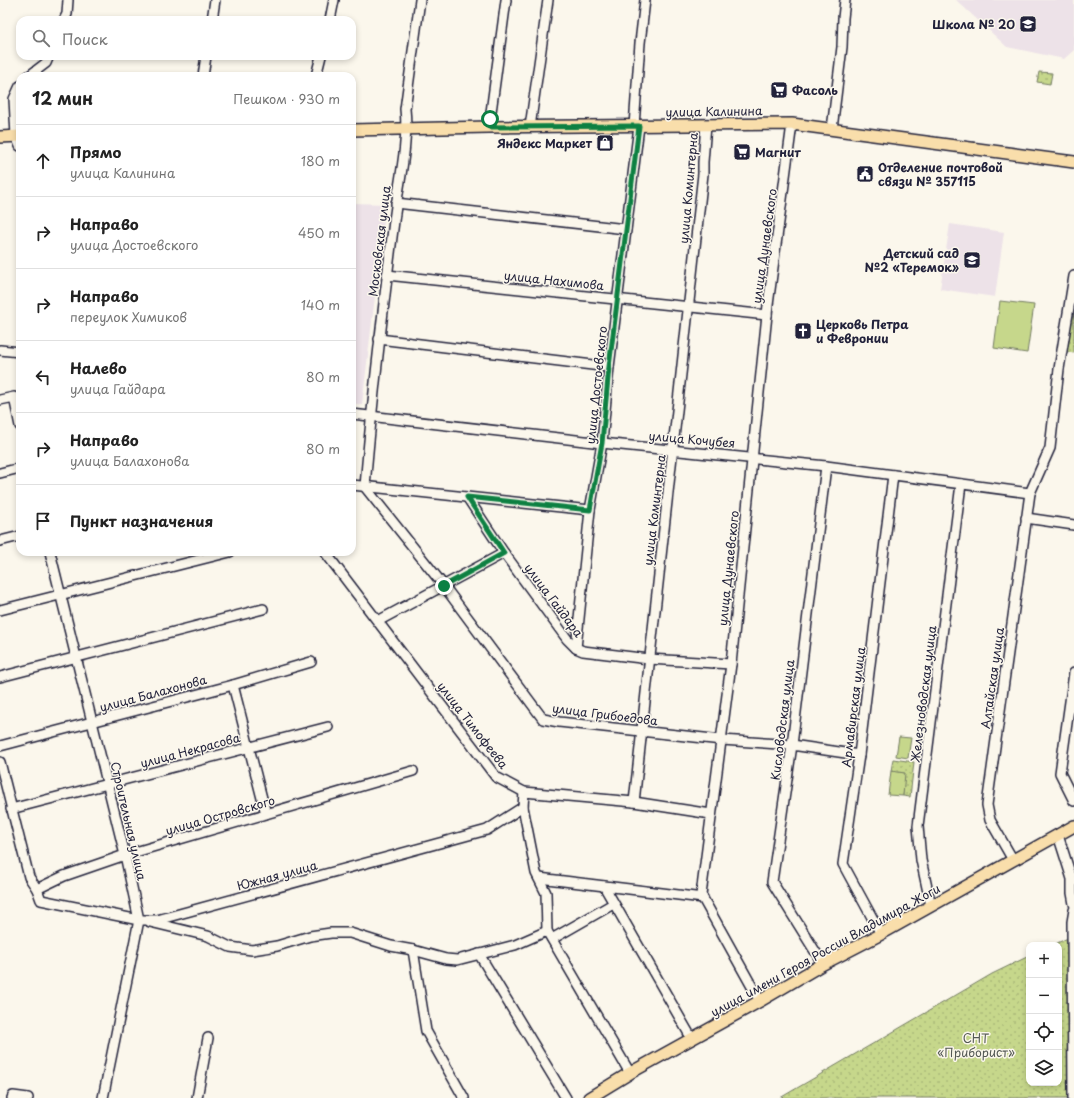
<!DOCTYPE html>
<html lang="ru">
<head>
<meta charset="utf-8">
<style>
  :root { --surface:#fff; --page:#f6f6f6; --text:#222; --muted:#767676; --line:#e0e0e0 }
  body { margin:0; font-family:"Playpen Sans",sans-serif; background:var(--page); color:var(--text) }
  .controls { position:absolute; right:12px; bottom:12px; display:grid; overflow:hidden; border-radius:8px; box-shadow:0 2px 6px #0003 }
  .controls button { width:36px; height:36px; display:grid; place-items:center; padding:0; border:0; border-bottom:1px solid var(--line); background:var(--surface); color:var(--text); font:20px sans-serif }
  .stop { position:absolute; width:12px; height:12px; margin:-9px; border:3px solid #0b8043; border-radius:50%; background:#fff }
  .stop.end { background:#0b8043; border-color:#fff; box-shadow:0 1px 4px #0008 }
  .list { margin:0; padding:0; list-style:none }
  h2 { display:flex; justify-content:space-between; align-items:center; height:52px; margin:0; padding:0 16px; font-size:17px }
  h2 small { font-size:13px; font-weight:400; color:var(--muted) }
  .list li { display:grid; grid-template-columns:26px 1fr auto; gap:12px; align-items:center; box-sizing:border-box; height:72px; padding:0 16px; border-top:1px solid var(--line) }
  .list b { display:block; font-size:15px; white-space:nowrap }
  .list p { margin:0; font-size:13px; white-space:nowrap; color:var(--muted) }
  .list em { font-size:13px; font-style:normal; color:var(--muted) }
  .icon { flex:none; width:22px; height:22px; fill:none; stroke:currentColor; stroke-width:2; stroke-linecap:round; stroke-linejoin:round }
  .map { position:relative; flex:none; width:1074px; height:1098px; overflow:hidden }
  .search { position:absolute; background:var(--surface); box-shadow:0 2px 6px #0003; left:16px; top:16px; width:340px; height:44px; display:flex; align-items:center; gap:10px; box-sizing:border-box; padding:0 14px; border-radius:12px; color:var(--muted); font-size:15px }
  .panel { position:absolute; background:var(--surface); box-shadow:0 2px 6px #0003; left:16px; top:72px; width:340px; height:484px; border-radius:12px }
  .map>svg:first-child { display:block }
  .built { fill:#ede2e8 }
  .grass { fill:#c6d78b; stroke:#747c63 }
  .park { fill:url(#park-dots); stroke:#747c63 }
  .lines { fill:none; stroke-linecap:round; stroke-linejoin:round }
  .minor-casing { stroke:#22223b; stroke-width:12 }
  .major-casing { stroke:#22223b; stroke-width:14 }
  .minor { stroke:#fbf7ec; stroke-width:9 }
  .major { stroke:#f9deab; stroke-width:11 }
  .route { stroke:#0b8043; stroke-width:5 }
  .labels { text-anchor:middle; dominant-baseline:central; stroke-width:3; stroke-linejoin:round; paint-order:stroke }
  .poi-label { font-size:12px; font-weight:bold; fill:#22223b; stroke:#fbf7ec; text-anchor:start }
  .street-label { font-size:12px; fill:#22223b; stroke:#fbf7ec }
  .park-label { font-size:12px; fill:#535853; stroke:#fbf7ec }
</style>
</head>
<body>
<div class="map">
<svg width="1074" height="1098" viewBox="0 0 1074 1098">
  <defs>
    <pattern id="park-dots" width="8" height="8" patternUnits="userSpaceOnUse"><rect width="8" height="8" fill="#c6d78b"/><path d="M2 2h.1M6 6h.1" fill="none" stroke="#aab879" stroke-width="1.8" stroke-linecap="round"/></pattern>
  </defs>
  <rect width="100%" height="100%" fill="#fbf7ec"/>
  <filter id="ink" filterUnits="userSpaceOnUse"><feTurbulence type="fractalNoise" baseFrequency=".025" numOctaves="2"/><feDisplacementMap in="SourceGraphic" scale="8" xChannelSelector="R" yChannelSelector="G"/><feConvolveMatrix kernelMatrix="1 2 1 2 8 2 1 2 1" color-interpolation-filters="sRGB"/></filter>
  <g filter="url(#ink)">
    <g class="built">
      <path d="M956,0h118v50l-10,9 -57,-12z"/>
      <path d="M352,203l34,1 -24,201 -10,-2z"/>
      <path d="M950,224l54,8 -9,65 -55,-8z"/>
    </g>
    <g class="grass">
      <path d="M1000,301l34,4 -7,48 -33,-5z"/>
      <path d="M899,737l12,1 -3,20 -12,-2z"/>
      <path d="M891,771l15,2 -3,23 -15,-1z"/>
    </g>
    <g class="park">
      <path d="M1039,72l13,1 -2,11 -13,-2z"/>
      <path d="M1074,280v73l-11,-2z"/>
      <path d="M893,759l21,3 -4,35 -7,-1 2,-23 -14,-2z"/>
      <path d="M1074,935v163h-294l212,-124 37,-18v127h30v-138h-6z"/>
    </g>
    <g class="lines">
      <g class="minor-casing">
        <g id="minor">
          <path d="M420,0l-15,109c4,34 -7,78 -11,112 -11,88 -22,177 -29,266l79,99 99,133 16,3 163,18 70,5 67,10"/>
          <path d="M64,20l3,-6 1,-14"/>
          <path d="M212,20l3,-20"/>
          <path d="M330,20l4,-20"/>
          <path d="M29,76l17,-13 3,-7"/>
          <path d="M203,76l3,-20"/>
          <path d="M316,76l5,-20"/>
          <path d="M20,86l-6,13 2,37 4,10"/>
          <path d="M634,126l6,-83 5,-43"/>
          <path d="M489,127l17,-127"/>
          <path d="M530,127l18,-127"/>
          <path d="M832,129l10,-82 1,-29 2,-18"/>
          <path d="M396,203l230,26"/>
          <path d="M387,275l380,40"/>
          <path d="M379,339l230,28"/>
          <path d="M0,350l20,2"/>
          <path d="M0,400l14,-3 6,29"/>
          <path d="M352,414l250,29 224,23 204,27"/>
          <path d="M0,473l20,-5"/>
          <path d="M352,485l238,25"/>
          <path d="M467,497l37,56 63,86 9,9 7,3 66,8 82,5"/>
          <path d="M1026,518l48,7"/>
          <path d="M0,541l20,-5"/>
          <path d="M50,552l75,303 14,65 -36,178"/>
          <path d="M325,552l171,225 28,15 110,10 77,12"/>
          <path d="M0,610l230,-58"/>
          <path d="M378,621l126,-68"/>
          <path d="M576,648l14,-138 12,-67 7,-76 30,-241"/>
          <path d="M1074,673l-14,100 14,28"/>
          <path d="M0,677l263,-68"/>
          <path d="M233,685l33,129"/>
          <path d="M0,746l233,-61 78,-23"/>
          <path d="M0,762l29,115 8,12 4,11 98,20h18l330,-90 36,-23"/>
          <path d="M524,792l-1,15 13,66 10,20 1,38 83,142"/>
          <path d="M634,802l69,-628v-12l3,-37"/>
          <path d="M11,809l317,-82"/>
          <path d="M1058,835l14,44v14l2,11"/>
          <path d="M1013,860l-23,-40 -3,-15 43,-312 20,-45 9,-79 15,-93"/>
          <path d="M539,878l164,20"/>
          <path d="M604,886l88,153"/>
          <path d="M37,889l27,-13 61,-21 288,-84"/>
          <path d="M931,906l-10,-46 -3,-34 43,-342"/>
          <path d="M150,922l58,14 22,11 22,3 25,-4 33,-10 21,-3h19l41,13 22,4 33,9 11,1 58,-15 32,-14"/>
          <path d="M881,934l-38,-70 16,-109 34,-280"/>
          <path d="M552,939l61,-35"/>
          <path d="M413,950l13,81 38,67"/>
          <path d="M479,954l87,144"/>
          <path d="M823,964l-51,-82 20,-137 34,-279"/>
          <path d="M760,1001l-59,-106 30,-231 37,-359 24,-181"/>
          <path d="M12,1098l1,-2 15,2"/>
          <path d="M197,1098l11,-60"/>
          <path d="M1073,1098l-1,-176 2,-12"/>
        </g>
      </g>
      <g class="major-casing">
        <g id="major">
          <path d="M352,130l137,-3 303,-3 282,38"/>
          <path d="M0,137l20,-1"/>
          <path d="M589,1098l41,-25 130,-72 63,-37 58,-30 193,-108"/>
        </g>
      </g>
      <use href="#minor" class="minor"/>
      <use href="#major" class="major"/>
    </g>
  </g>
  <g class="lines" filter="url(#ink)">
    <path class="route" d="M444,586l60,-33 -37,-56 123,13 12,-67 7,-76 30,-241 -150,1 1,-8"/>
  </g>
  <defs>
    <g id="school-square" transform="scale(0.9)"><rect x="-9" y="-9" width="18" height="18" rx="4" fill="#22223b" stroke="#fbf7ec"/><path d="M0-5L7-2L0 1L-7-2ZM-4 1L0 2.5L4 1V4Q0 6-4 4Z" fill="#fff"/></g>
    <g id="supermarket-square" transform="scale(0.9)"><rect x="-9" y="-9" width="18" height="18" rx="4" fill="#22223b" stroke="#fbf7ec"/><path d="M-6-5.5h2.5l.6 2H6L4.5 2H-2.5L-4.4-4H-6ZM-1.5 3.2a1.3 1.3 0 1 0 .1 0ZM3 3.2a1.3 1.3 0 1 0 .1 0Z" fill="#fff"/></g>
    <g id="shop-square" transform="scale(0.9)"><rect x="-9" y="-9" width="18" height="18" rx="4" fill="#22223b" stroke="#fbf7ec"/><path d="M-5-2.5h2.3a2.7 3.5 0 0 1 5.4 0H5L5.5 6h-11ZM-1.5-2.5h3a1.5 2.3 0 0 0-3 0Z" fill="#fff"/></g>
    <g id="civic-square" transform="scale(0.9)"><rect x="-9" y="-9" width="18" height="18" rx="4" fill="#22223b" stroke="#fbf7ec"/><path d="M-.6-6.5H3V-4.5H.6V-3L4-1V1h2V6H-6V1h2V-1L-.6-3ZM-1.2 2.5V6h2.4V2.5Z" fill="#fff"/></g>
    <g id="church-square" transform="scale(0.9)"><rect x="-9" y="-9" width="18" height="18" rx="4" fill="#22223b" stroke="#fbf7ec"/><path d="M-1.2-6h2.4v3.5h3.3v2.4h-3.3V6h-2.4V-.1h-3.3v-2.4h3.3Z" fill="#fff"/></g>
  </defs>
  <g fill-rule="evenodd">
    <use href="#school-square" x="1028" y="24"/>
    <use href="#supermarket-square" x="779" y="90"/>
    <use href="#shop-square" x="605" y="143"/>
    <use href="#supermarket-square" x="742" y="152"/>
    <use href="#civic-square" x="865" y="174"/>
    <use href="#school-square" x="972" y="260"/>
    <use href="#church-square" x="803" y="331"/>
  </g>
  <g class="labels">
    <g class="poi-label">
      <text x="1015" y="24" text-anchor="end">Школа № 20</text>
      <text x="792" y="90">Фасоль</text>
      <text x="592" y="143" text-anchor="end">Яндекс Маркет</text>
      <text x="755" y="152">Магнит</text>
      <text x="878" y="167">Отделение почтовой<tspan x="878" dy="14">связи № 357115</tspan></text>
      <text x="959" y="253" text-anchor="end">Детский сад<tspan x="959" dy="14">№2 «Теремок»</tspan></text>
      <text x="816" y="324">Церковь Петра<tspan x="816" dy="14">и Февронии</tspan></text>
    </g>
    <g class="street-label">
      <text transform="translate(714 111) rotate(-1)">улица Калинина</text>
      <text transform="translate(688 188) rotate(-85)">улица Коминтерна</text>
      <text transform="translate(379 241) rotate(-83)">Московская улица</text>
      <text transform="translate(764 246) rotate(-82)">улица Дунаевского</text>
      <text transform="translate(554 280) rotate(6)">улица Нахимова</text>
      <text transform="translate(596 385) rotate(-84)">улица Достоевского</text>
      <text transform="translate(692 439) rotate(5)">улица Кочубея</text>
      <text transform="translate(654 510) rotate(-83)">улица Коминтерна</text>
      <text transform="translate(728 568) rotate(-84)">улица Дунаевского</text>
      <text transform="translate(554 600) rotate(53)">улица Гайдара</text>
      <text transform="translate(992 678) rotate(-82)">Алтайская улица</text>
      <text transform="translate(153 693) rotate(-15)">улица Балахонова</text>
      <text transform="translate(923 694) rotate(-83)">Железноводская улица</text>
      <text transform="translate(853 707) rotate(-83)">Армавирская улица</text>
      <text transform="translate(605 714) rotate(7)">улица Грибоедова</text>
      <text transform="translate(782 720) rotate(-83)">Кисловодская улица</text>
      <text transform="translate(473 725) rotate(52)">улица Тимофеева</text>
      <text transform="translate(190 750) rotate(-15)">улица Некрасова</text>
      <text transform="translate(220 815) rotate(-16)">улица Островского</text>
      <text transform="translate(129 821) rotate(77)">Строительная улица</text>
      <text transform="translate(277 875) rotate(-15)">Южная улица</text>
      <text transform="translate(825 950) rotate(-29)">улица имени Героя России Владимира Жоги</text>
    </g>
    <g class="park-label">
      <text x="976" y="1038">СНТ<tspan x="976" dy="14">«Приборист»</tspan></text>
    </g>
  </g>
</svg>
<div class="controls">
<button>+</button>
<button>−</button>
<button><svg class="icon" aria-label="locate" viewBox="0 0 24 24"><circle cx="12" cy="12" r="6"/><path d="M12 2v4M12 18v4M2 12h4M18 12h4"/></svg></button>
<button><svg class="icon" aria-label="layers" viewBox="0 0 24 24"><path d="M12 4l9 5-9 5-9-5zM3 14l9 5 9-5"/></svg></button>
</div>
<div class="stop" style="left:490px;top:119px"></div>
<div class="stop end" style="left:444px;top:586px"></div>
<div class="search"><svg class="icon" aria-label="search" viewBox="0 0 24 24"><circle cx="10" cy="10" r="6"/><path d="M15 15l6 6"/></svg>Поиск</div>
<section class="panel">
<h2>12 мин<small>Пешком · 930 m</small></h2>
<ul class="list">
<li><svg class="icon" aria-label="ahead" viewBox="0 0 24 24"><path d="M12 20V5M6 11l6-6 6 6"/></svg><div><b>Прямо</b><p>улица Калинина</p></div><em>180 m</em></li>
<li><svg class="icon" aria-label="right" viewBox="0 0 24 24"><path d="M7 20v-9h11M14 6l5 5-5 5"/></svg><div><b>Направо</b><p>улица Достоевского</p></div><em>450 m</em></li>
<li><svg class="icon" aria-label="right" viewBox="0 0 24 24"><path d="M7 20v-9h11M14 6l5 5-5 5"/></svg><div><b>Направо</b><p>переулок Химиков</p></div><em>140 m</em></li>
<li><svg class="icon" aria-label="left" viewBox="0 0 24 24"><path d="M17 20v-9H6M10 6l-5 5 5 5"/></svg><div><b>Налево</b><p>улица Гайдара</p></div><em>80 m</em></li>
<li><svg class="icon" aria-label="right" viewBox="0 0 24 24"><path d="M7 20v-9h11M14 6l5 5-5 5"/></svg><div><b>Направо</b><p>улица Балахонова</p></div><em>80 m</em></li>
<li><svg class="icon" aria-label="arrive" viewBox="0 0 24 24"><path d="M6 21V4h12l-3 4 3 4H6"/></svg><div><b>Пункт назначения</b></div></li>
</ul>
</section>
</div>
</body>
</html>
